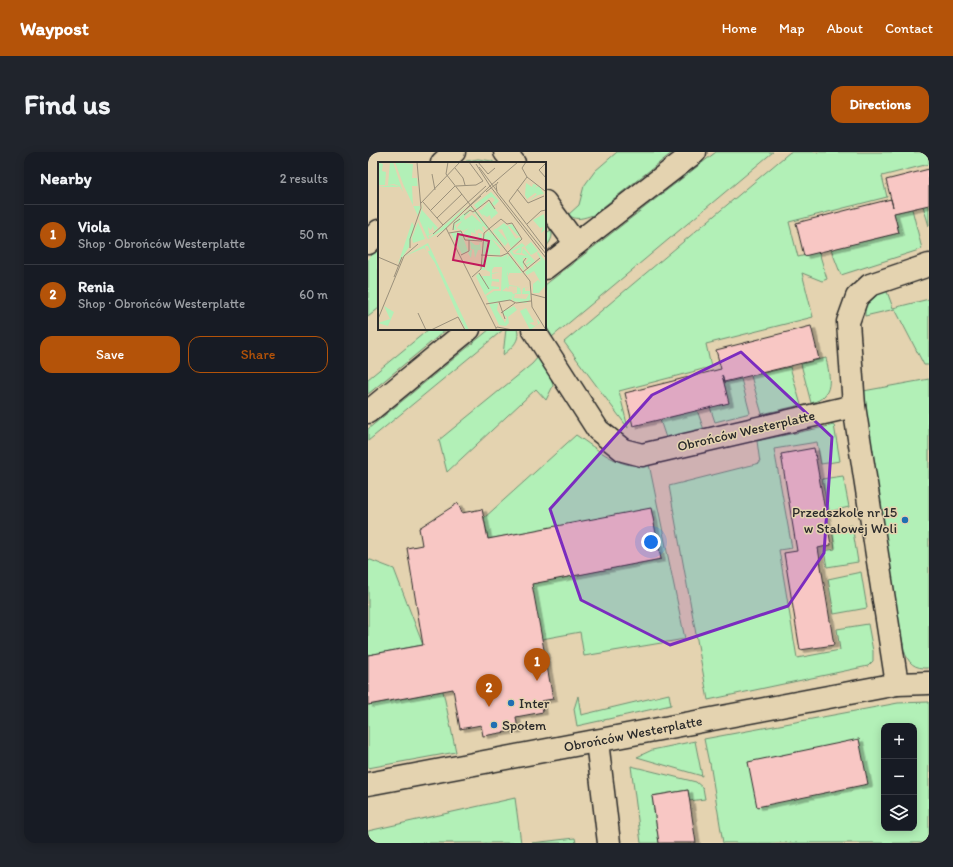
<!DOCTYPE html>
<html lang="en">
<head>
<meta charset="utf-8">
<style>
  :root { --surface:#171b24; --page:#20242c; --text:#f1f3f6; --muted:#9ea1a6; --line:#363941; --accent:#b45309 }
  body { margin:0; font-family:Itim,sans-serif; background:var(--page); color:var(--text) }
  .controls { position:absolute; right:12px; bottom:12px; display:grid; overflow:hidden; border-radius:8px; box-shadow:0 2px 10px #0003 }
  .controls button { width:36px; height:36px; display:grid; place-items:center; padding:0; border:0; border-bottom:1px solid var(--line); background:var(--surface); color:var(--text); font:20px sans-serif }
  .you { position:absolute; left:283px; top:390px; width:14px; height:14px; margin:-10px; border:3px solid #fff; border-radius:50%; background:#1a73e8; box-shadow:0 0 0 6px #1a73e833 }
  .badge { display:grid; place-items:center; width:26px; height:26px; border-radius:50%; background:var(--accent); color:#fff; font-size:13px; font-weight:700 }
  .pin { position:absolute; translate:-50% -33px; filter:drop-shadow(0 1px 2px #0008) }
  .pin::after { content:''; position:absolute; top:21px; width:14px; height:12px; background:inherit; clip-path:polygon(0 0,100% 0,50% 100%) }
  .list { margin:0; padding:0; list-style:none }
  h2 { display:flex; justify-content:space-between; align-items:center; height:52px; margin:0; padding:0 16px; font-size:17px }
  h2 small { font-size:13px; font-weight:400; color:var(--muted) }
  .list li { display:grid; grid-template-columns:26px 1fr auto; gap:12px; align-items:center; box-sizing:border-box; height:60px; padding:0 16px; border-top:1px solid var(--line) }
  .list b { display:block; font-size:15px; white-space:nowrap }
  .list p { margin:0; font-size:13px; white-space:nowrap; color:var(--muted) }
  .list em { font-size:13px; font-style:normal; color:var(--muted) }
  .actions { display:flex; gap:8px; padding:12px 16px }
  .actions a { flex:1; padding:9px 0; border:1px solid var(--accent); border-radius:12px; text-align:center; font-size:14px; color:var(--accent) }
  .actions .main { background:var(--accent); color:#fff }
  .icon { flex:none; width:22px; height:22px; fill:none; stroke:currentColor; stroke-width:2; stroke-linecap:round; stroke-linejoin:round }
  .map { position:relative; flex:none; width:561px; height:691px; overflow:hidden; border-radius:12px }
  header { display:flex; align-items:center; gap:24px; box-sizing:border-box; height:56px; padding:0 20px; background:var(--accent); color:#fff }
  header strong { font-size:19px }
  nav { display:flex; gap:22px; margin-inline-start:auto; font-size:14px }
  .intro { display:flex; align-items:center; justify-content:space-between; box-sizing:border-box; height:96px; padding:0 24px }
  h1 { margin:0; font-size:28px }
  .button { padding:10px 18px; border-radius:12px; background:var(--accent); color:#fff; font-size:14px; font-weight:700 }
  main { display:flex; gap:24px; padding:0 24px }
  aside { flex:1; background:var(--surface); border-radius:12px; box-shadow:0 2px 10px #0003 }
  .map>svg:first-child { display:block }
  .green { fill:#b2f0b7; stroke:#6e8e71; fill-rule:evenodd }
  .building { fill:#f8c7c4; stroke:#2b2b2b; filter:url(#shadow) }
  .lines { fill:none; stroke-linecap:round; stroke-linejoin:round }
  .minor-casing { stroke:#2b2b2b; stroke-width:25 }
  .minor { stroke:#e4d3b0; stroke-width:22 }
  .marked { fill:#7b2cbf; fill-opacity:0.2; stroke:#7b2cbf; stroke-width:3; stroke-linejoin:round }
  .poi-dot { fill:#1f6fb2; stroke:#e4d3b0; stroke-width:1.5 }
  .labels { text-anchor:middle; dominant-baseline:central; stroke-width:3; stroke-linejoin:round; paint-order:stroke }
  .street-label { font-size:14px; fill:#2b2b2b; stroke:#e4d3b0 }
  .poi-label { font-size:14px; fill:#2b2b2b; stroke:#e4d3b0; text-anchor:start }
  .inset-road { fill:none; stroke:#9a907b; stroke-width:1 }
  .view { fill:#c2185b; fill-opacity:0.15; stroke:#c2185b; stroke-width:2 }
  .inset-edge { fill:none; stroke:#2b2b2b; stroke-width:2 }
</style>
</head>
<body>
<header>
<strong>Waypost</strong>
<nav><a>Home</a><a>Map</a><a>About</a><a>Contact</a></nav>
</header>
<div class="intro"><h1>Find us</h1><a class="button">Directions</a></div>
<main>
<aside>
<h2>Nearby<small>2 results</small></h2>
<ul class="list">
<li><span class="badge">1</span><div><b>Viola</b><p>Shop · Obrońców Westerplatte</p></div><em>50 m</em></li>
<li><span class="badge">2</span><div><b>Renia</b><p>Shop · Obrońców Westerplatte</p></div><em>60 m</em></li>
</ul>
<div class="actions"><a class="main">Save</a><a>Share</a></div>
</aside>
<div class="map">
<svg width="561" height="691" viewBox="0 0 561 691">
  <defs>
    <filter id="shadow"><feDropShadow dx="4.5" dy="2.5" stdDeviation="0" flood-color="#0004"/></filter>
  </defs>
  <rect width="100%" height="100%" fill="#e4d3b0"/>
  <filter id="ink" filterUnits="userSpaceOnUse"><feTurbulence type="fractalNoise" baseFrequency=".025" numOctaves="2"/><feDisplacementMap in="SourceGraphic" scale="8" xChannelSelector="R" yChannelSelector="G"/><feConvolveMatrix kernelMatrix="1 2 1 2 8 2 1 2 1" color-interpolation-filters="sRGB"/></filter>
  <g filter="url(#ink)">
    <g class="green">
      <path d="M249,0h56l-80,63c-10,3 -16,6 -25,0l11,-10 5,-19 11,-15z"/>
      <path d="M348,0h57l-221,185 -7,-11v-41z"/>
      <path d="M422,0h139v12l-47,12 5,21 -98,25 9,35 21,-5 8,27 -5,2 -20,-8 11,44 -107,27 5,23 -92,24 9,37 -64,-86z"/>
      <path d="M110,7l14,2 3,2h-31l2,-2z"/>
      <path d="M561,53v21l-6,-20z"/>
      <path d="M544,57l10,40 -81,26 -10,-26 68,-16 -5,-20z"/>
      <path d="M183,78c3,7 -1,12 -6,18v-14z"/>
      <path d="M11,96v60l-11,9v-58z"/>
      <path d="M517,134l8,22 36,-9v66h-5l-29,-56 -30,7v-14z"/>
      <path d="M61,177h18l-79,65v-15z"/>
      <path d="M122,177h14l-136,112v-12z"/>
      <path d="M138,177h11c4,12 -6,19 -14,26z"/>
      <path d="M171,204l11,16 3,14 -7,14 -10,-11 -89,83 -8,-32 93,-76z"/>
      <path d="M458,206c4,19 9,39 -15,45l-10,-39z"/>
      <path d="M422,215l11,38 -39,9 -11,-38z"/>
      <path d="M373,227l9,34 -35,9 -5,-15 18,-4 -4,-20z"/>
      <path d="M561,227v289c-15,1 -21,-5 -25,-18l-46,-258z"/>
      <path d="M329,258l7,20 -38,8 -6,-18z"/>
      <path d="M466,273l6,36 -19,3 -4,-22 -43,7 18,99 -13,2 18,108 43,-8 -3,-21 31,-5 5,27v10l-5,5 -160,34 -39,-214 91,-23 -3,-22z"/>
      <path d="M208,283c21,14 47,37 73,29l36,175 -101,17 -4,-24 -38,7 -44,-49 163,-31 -10,-50 -163,30 -4,-21z"/>
      <path d="M475,324l6,31 -21,5 -6,-33z"/>
      <path d="M484,373l6,37 -31,5 -3,-16 11,-2 -3,-20z"/>
      <path d="M0,407l26,10 29,76 -55,10z"/>
      <path d="M493,420l6,36 -33,6 -6,-35z"/>
      <path d="M75,539l13,61 -88,16v-63z"/>
      <path d="M301,542l2,11 -94,21 -3,-17 4,-13 3,19z"/>
      <path d="M561,550v141h-206l-13,-80h-1l-5,-24 194,-36zM516,574h30v102h-30z"/>
      <path d="M327,589l7,35 -65,-19 15,-7z"/>
      <path d="M263,614l65,16 7,6 2,11 -16,2 -1,-11 -36,6 7,47h-18z"/>
      <path d="M147,646l6,45h-153v-12z"/>
      <path d="M207,686l1,5h-44z"/>
    </g>
    <g class="building">
      <path d="M561,17v36l-35,8 5,20 -95,23 -8,-33 95,-24 2,8 -7,-27z"/>
      <path d="M443,174l8,33 -95,23 -2,-7 7,28 -96,23 -8,-33 96,-24 -5,-19z"/>
      <path d="M446,296l17,97 -13,3 16,97 -34,5 -16,-97 13,-2 -16,-97z"/>
      <path d="M90,351l4,10 20,-4 6,30 163,-31 10,51 -129,25 21,115 -12,2 2,11 -27,5 2,13 -35,6 -2,-11 -21,4 -7,-40 -85,16v-50l55,-10 -16,-97 15,-3 -3,-17z"/>
      <path d="M491,587l9,45 -111,23 -9,-45z"/>
      <path d="M320,638l8,53h-37l-7,-47z"/>
    </g>
    <g class="lines">
      <g class="minor-casing">
        <g id="minor">
          <path d="M137,0l9,11"/>
          <path d="M74,11l12,-11"/>
          <path d="M177,50l31,42"/>
          <path d="M0,91l11,-12"/>
          <path d="M177,116l150,-116"/>
          <path d="M165,177l65,101 25,20 19,5 212,-49"/>
          <path d="M0,260l101,-83"/>
          <path d="M529,532l-43,-278 -6,-84 9,-25 13,-12 59,-20"/>
          <path d="M229,589l12,102"/>
          <path d="M0,632l529,-100 32,-1"/>
        </g>
      </g>
      <use href="#minor" class="minor"/>
    </g>
  </g>
  <path class="marked" d="M373,200l91,85 -8,116 -36,53 -118,39 -89,-45 -31,-91 102,-114z"/>
  <g class="poi-dot">
    <circle cx="537" cy="368" r="4"/>
    <circle cx="143" cy="551" r="4"/>
    <circle cx="126" cy="573" r="4"/>
  </g>
  <g class="labels">
    <g class="street-label">
      <text transform="translate(378 279) rotate(-13)">Obrońców Westerplatte</text>
      <text transform="translate(265 582) rotate(-11)">Obrońców Westerplatte</text>
    </g>
    <g class="poi-label">
      <text x="529" y="360" text-anchor="end">Przedszkole nr 15<tspan x="529" dy="16">w Stalowej Woli</tspan></text>
      <text x="151" y="551">Inter</text>
      <text x="134" y="573">Społem</text>
    </g>
  </g>
  <g transform="translate(10 10)">
    <rect width="168" height="168" fill="#e4d3b0"/>
    <path d="M0,0l5,2 -1,7 4,1 -1,13h-7zM12,0h3l10,30 -3,-5h-22l14,-2 9,2 -7,-3 -6,1zM17,0l18,2 -1,14h5l1,11v-3h-6l1,20h7l-1,-5 1,7 -2,8 -15,-32zM148,21l6,4 1,-3 4,1 -2,3 4,-2 5,8 -6,1 -9,6 8,-7 -2,-1 -8,6 -2,-4zM113,30l8,9 -5,5 -2,-3 3,-3 -3,-3 -3,1 -12,11 -3,-4zM111,40l9,11 -7,6 -1,-4 -3,2 -5,-3 5,8 -9,-12h3zM45,41l-1,7 16,18 -4,3 -1,-5 -2,4 -3,-3 1,7 5,-2 -6,4 1,2 38,-32 -22,23 -17,10 -9,-20zM93,45l4,4 -5,-2 -7,5 8,-3 -7,6 1,3 7,-5 11,10 -8,-12 -3,1 4,-3 12,16 -1,3 -3,-4 -2,1 2,6 -5,-4 -3,2v-3l-1,3 1,3 -5,-2v4l8,1 -1,-4 4,1 -1,6h-13v-6l-4,5v-7l5,-4 -6,3 -6,-3 5,-7 -7,4 2,5h-3v-5l6,-7 -6,5 -2,8 1,-8zM166,52l2,15 -5,4 2,-6 -3,1 -7,-8zM34,60l2,4 -5,21 -11,17zM40,60l7,17 -12,4 -1,-5zM126,61l3,3 5,-2 8,11 -2,1 -9,-10 -1,1 8,12 3,-2 2,2 -10,9 -9,-19 -4,1 10,12 -3,4 -9,-11 12,16 -16,-21 1,1 2,-2 -4,-2 5,2zM111,68l2,1 12,17 -12,-10 9,11v6l-17,-1 1,-18 4,-5 5,5zM83,70l7,19 -6,3 -11,-21zM92,79l5,4h4l1,-3 1,8h-3l-3,8 -1,-8h-2l-1,8 -3,-5 2,-3h5l-4,-1zM153,80l7,9 -7,4 -6,-8zM50,81l41,87h-3l-9,-17 -22,-50 -6,-9 -1,-3h2l-2,-5h-3l1,5 -2,-3 -19,8zM144,81l3,3 -3,1 -1,6h-6l6,-6 -9,4 2,3 13,2 -5,-3 1,-5 12,13 -8,6 -1,-2 7,-5 -8,4 3,-6h-5l1,13 -15,-20zM160,90l8,10v23l-7,8h-6v-9l5,-4 3,3 -7,-12 -7,4 -2,-3 16,-12 -4,-7zM130,92l-1,5 2,-4 13,18h-13v3l-2,-4 2,13 13,2 -13,-1 -1,4 -1,-3 -5,4 10,1 1,2 4,-1v-6l3,1 1,6h-6l-1,4 12,1 3,-5h-7l1,-6 7,-1 -5,1v3h5v9l-4,3 -13,-2v-6l-1,5 -23,3 -3,-7 8,-5h7l1,-24h-8l-2,3v3l8,-1 -8,2v5h7v3l-7,-1 -1,5 8,1v2h-6l-8,6 -9,-19 3,-3 8,12 -5,-9h8v-4l-4,-2 1,-9 -2,9h-4l2,-11 3,-2h16zM120,141l-1,7 8,13 2,-6 -4,-3 1,-3 10,-5 3,4 -9,7 1,6 -3,3 -7,-1 -10,-21zM6,144l10,6 -6,14 -10,-3 12,-4zM148,146l8,14 -5,1 6,3 3,-2 -1,-5 3,4 -10,7 -10,-19z" fill="#b2f0b7"/>
    <path class="inset-road" d="M70,0l-2,12 84,107 2,26 14,23M100,0l10,12 7,-6M140,0l-28,24 56,72M148,0l-4,6 5,9 18,14M168,1l-7,7 7,8M101,5l18,24M77,6l8,10 2,7M54,12l3,16M149,15l-18,24 37,49M120,20l-2,3 1,7 49,62M78,24l20,-1 7,-4 -14,-19M139,27l11,14 16,-7M108,30l10,-8M45,40l20,23M43,41l39,-41M53,48l24,-24M87,48l16,-14M98,48l13,-10 6,9M86,53l6,-5 3,2 3,-2M59,56l25,-24M149,62l14,-13 5,-1M68,66l50,100M75,68l1,-7 6,-4M71,71l12,-2 4,9 17,1M55,72l53,-48M59,75l53,-51 -14,-22M32,86v-9l11,-31 -4,-46M83,93l8,-4v-11M103,93l20,1 7,-3M0,95l21,9M148,96l-3,4 5,7M145,110l17,-14M101,111l10,16M16,115l8,-20M94,115l9,-8 3,-36 17,-14 6,5 5,-1 10,16 -14,13M153,132l15,4M121,140l6,17M108,142l24,-4 6,3 15,-2M40,151l8,17M123,151l14,-10M0,157l26,-63 14,-12M53,168l27,-13 7,13M117,168l2,-3 16,3"/>
    <path class="view" d="M80,72l31,7 -5,25 -31,-6z"/>
    <rect width="168" height="168" class="inset-edge"/>
  </g>
</svg>
<div class="controls">
<button>+</button>
<button>−</button>
<button><svg class="icon" aria-label="layers" viewBox="0 0 24 24"><path d="M12 4l9 5-9 5-9-5zM3 14l9 5 9-5"/></svg></button>
</div>
<div class="you"></div>
<div class="pin badge" style="left:169px;top:529px">1</div>
<div class="pin badge" style="left:121px;top:555px">2</div>
</div>
</main>
</body>
</html>
